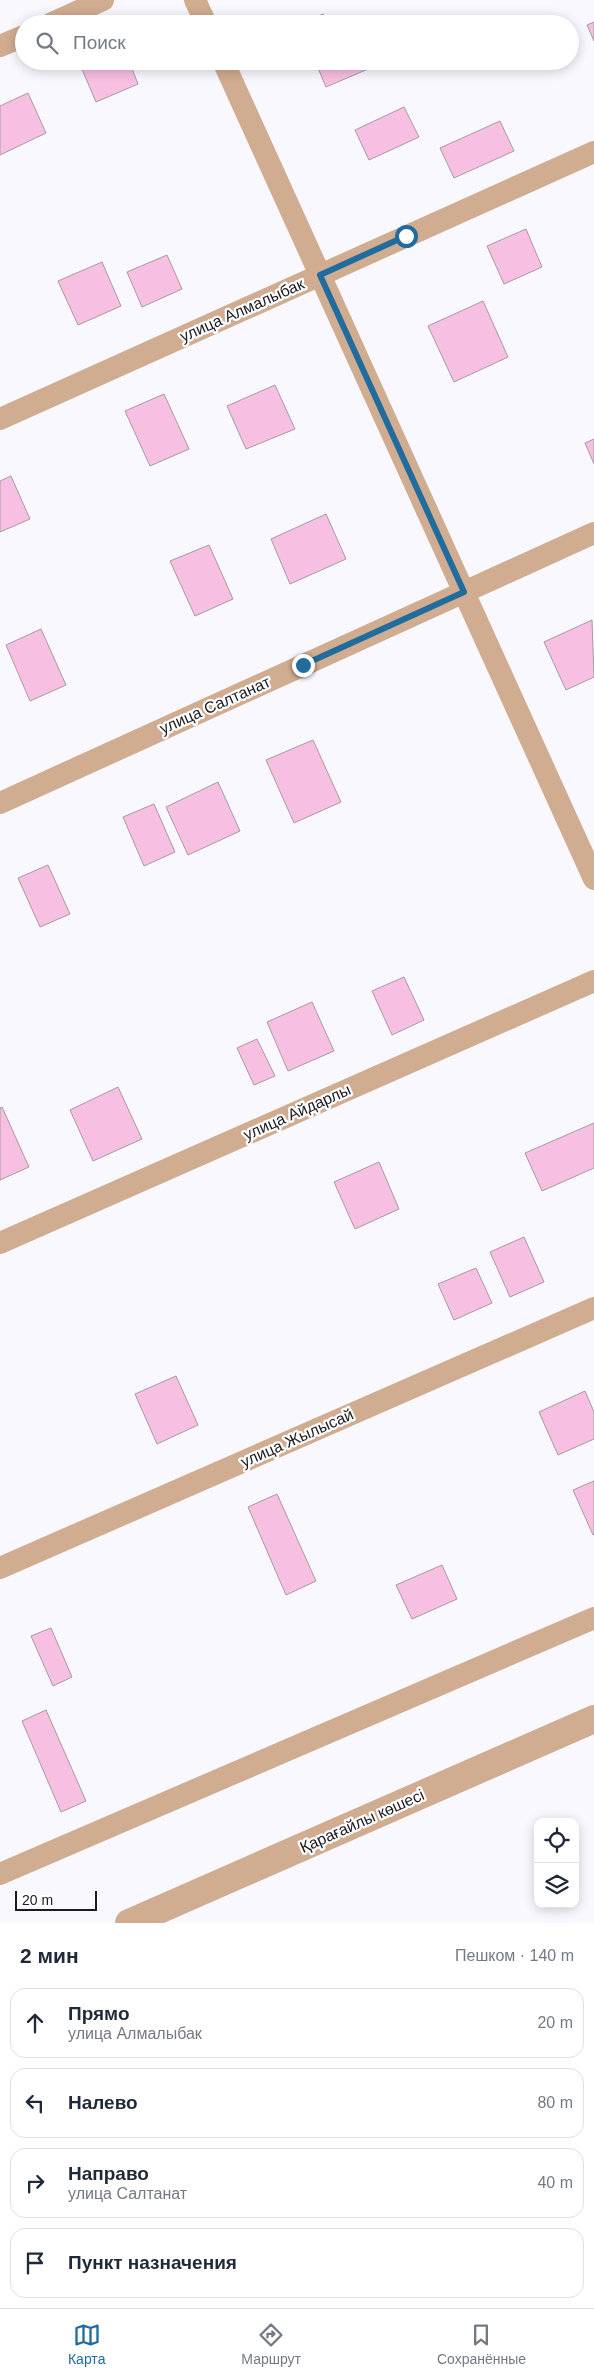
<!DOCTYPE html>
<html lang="ru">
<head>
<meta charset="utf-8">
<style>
  :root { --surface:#fff; --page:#f2f2f3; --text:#1f2937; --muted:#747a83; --line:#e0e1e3; --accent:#206c9f }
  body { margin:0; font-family:Arial,sans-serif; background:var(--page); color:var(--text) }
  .controls { position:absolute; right:15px; bottom:15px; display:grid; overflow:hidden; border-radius:10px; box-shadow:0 2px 12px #0003 }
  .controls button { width:45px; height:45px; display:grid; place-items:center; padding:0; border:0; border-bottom:1px solid var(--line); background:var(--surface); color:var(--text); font:25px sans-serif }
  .scale { position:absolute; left:15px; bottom:12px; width:82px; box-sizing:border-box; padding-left:5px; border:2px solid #1b1a1f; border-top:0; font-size:14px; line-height:18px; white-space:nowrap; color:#1b1a1f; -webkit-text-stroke:4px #fff; paint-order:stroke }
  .stop { position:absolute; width:15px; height:15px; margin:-11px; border:4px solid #206c9f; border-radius:50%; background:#fff }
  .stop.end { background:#206c9f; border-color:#fff; box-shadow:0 1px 5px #0008 }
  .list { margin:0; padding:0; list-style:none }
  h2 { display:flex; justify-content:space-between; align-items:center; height:65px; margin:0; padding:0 20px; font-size:21px }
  h2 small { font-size:16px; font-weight:400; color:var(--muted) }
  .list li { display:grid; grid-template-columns:32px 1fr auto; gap:15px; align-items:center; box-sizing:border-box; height:70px; margin:0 10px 10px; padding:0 10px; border:1px solid var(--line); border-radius:15px }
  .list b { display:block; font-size:19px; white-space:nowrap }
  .list p { margin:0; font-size:16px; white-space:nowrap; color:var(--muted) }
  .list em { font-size:16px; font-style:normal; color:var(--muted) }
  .icon { flex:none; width:28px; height:28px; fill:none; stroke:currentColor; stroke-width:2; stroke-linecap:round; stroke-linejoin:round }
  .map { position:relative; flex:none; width:594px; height:1923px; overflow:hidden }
  .search { position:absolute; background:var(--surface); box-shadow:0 2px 12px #0003; left:15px; right:15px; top:15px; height:55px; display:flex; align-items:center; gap:12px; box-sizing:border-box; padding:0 18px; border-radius:28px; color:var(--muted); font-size:19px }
  .sheet { height:385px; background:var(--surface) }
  nav { display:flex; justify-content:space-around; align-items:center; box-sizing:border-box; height:70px; border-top:1px solid var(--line); background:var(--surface); font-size:14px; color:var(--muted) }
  nav a { display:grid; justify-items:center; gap:2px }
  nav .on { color:var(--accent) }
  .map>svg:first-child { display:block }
  .building { fill:#f7bfe1; stroke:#a899a2 }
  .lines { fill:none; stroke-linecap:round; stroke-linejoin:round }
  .minor { stroke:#d0ac90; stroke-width:22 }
  .tertiary { stroke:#d0ac90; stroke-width:28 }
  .route { stroke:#206c9f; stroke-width:6 }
  .labels { text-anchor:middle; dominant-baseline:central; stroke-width:4.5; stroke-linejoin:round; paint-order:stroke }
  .street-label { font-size:16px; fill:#1b1a1f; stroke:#fff }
</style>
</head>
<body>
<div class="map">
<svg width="594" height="1923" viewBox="0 0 594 1923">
  <rect width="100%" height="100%" fill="#f9f8fe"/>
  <g class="building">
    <path d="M323,14l5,10h-27z"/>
    <path d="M594,22v19l-7,-16z"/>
    <path d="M94,61h35l9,23 -42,18 -15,-35z"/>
    <path d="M315,61h58l2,5 -49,21z"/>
    <path d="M28,93l18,40 -46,22v-49z"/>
    <path d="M404,107l15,30 -50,23 -14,-30z"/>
    <path d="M500,121l14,30 -60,27 -14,-30z"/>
    <path d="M526,229l16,38 -38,17 -17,-38z"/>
    <path d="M167,255l15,34 -40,18 -15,-35z"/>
    <path d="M102,262l19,44 -43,19 -20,-44z"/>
    <path d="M483,301l25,56 -54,25 -26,-56z"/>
    <path d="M275,385l20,44 -49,20 -19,-43z"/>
    <path d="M164,394l25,55 -39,17 -25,-55z"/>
    <path d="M594,439v25l-9,-21z"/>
    <path d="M11,476l19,43 -30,13v-51z"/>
    <path d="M326,514l20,45 -56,25 -19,-45z"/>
    <path d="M209,545l24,54 -38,17 -25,-55z"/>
    <path d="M592,620l2,57 -28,13 -22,-48z"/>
    <path d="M41,629l25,56 -36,16 -24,-56z"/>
    <path d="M313,740l28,62 -47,21 -28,-63z"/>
    <path d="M218,782l22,49 -52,24 -22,-48z"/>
    <path d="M154,804l21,48 -31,14 -21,-49z"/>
    <path d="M48,865l22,49 -30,13 -22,-49z"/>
    <path d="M404,977l20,43 -32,15 -20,-44z"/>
    <path d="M312,1002l22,49 -46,20 -21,-49z"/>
    <path d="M257,1039l18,37 -21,9 -17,-37z"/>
    <path d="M118,1087l24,52 -49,22 -23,-51z"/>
    <path d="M2,1107l27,60 -29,13v-72z"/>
    <path d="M594,1123v45l-52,23 -17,-38z"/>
    <path d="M379,1162l20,47 -44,20 -21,-47z"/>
    <path d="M524,1237l20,45 -34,15 -20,-45z"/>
    <path d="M476,1268l16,35 -38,17 -16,-36z"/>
    <path d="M176,1376l22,49 -41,19 -22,-50z"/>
    <path d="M585,1391l9,21v27l-36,16 -19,-43z"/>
    <path d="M594,1481v53l-1,1 -20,-45z"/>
    <path d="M277,1494l39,87 -30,14 -38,-88z"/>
    <path d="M442,1565l15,34 -45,20 -16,-34z"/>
    <path d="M51,1628l21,49 -19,9 -22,-50z"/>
    <path d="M46,1710l40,91 -25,11 -39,-91z"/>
  </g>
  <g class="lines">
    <g class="minor">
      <path d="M195,0l11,24"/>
      <path d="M50,24l53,-24"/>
      <path d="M0,46l24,-10"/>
      <path d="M223,61l371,818"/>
      <path d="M0,419l594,-267"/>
      <path d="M0,803l594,-270"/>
      <path d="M0,1243l594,-262"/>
      <path d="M0,1568l594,-260"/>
      <path d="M0,1874l594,-256"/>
    </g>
    <path class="tertiary" d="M129,1923l465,-204"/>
  </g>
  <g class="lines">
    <path class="route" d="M303,665l161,-73 -144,-317 86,-39"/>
  </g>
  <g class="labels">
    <g class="street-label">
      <text transform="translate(242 310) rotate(-24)">улица Алмалыбак</text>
      <text transform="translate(215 705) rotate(-24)">улица Салтанат</text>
      <text transform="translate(297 1112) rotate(-24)">улица Айдарлы</text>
      <text transform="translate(297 1438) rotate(-24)">улица Жылысай</text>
      <text transform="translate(362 1821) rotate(-24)">Қарағайлы көшесі</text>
    </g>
  </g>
</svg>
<div class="controls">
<button><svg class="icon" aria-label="locate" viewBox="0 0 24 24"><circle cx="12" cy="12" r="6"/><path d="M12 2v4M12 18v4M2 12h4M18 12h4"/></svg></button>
<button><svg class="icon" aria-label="layers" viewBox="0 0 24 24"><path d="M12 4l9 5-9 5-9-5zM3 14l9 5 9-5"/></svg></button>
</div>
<div class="scale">20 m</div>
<div class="stop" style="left:406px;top:236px"></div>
<div class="stop end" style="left:303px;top:665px"></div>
<div class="search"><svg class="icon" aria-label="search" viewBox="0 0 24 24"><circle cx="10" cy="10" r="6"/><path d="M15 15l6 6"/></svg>Поиск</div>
</div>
<section class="sheet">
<h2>2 мин<small>Пешком · 140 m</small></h2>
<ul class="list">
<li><svg class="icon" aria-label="ahead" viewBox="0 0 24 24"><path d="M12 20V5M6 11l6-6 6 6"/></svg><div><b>Прямо</b><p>улица Алмалыбак</p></div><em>20 m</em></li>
<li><svg class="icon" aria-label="left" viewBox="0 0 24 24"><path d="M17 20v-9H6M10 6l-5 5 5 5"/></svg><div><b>Налево</b></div><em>80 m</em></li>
<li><svg class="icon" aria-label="right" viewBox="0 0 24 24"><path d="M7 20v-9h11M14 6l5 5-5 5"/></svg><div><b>Направо</b><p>улица Салтанат</p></div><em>40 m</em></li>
<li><svg class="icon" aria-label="arrive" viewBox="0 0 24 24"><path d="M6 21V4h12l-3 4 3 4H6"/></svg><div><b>Пункт назначения</b></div></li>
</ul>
</section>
<nav>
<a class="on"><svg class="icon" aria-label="map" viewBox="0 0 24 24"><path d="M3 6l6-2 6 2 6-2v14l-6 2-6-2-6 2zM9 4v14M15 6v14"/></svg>Карта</a>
<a><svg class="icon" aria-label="directions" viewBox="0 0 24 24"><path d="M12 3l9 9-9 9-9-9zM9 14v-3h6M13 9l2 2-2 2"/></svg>Маршрут</a>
<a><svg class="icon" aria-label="saved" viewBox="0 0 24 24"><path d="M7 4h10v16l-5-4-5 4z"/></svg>Сохранённые</a>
</nav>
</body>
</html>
